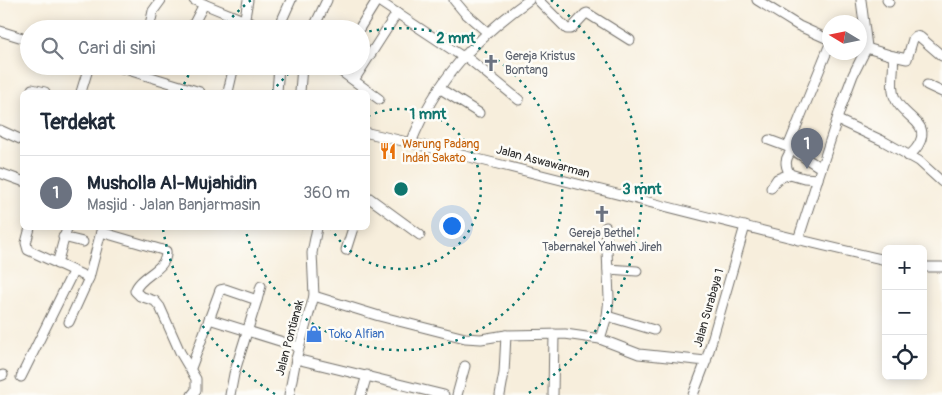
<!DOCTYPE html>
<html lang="id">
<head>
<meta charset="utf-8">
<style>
  :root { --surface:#fff; --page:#f6f6f7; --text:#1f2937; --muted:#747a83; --line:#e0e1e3; --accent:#111827 }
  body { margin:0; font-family:Pangolin,sans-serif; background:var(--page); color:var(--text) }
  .controls { position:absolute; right:15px; bottom:15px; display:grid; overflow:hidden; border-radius:8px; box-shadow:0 2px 12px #0003 }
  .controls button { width:45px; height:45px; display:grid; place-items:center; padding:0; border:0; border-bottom:1px solid var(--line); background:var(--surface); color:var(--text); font:25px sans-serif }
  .compass { position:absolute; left:822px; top:15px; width:45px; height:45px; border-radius:50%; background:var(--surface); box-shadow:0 2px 12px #0003; rotate:280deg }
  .you { position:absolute; left:451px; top:225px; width:18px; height:18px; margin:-12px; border:4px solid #fff; border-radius:50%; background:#1a73e8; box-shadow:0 0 0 8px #1a73e833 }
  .badge { display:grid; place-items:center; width:32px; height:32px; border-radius:50%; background:var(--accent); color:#fff; font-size:16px; font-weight:700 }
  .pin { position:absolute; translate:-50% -41px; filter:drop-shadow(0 1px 2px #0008) }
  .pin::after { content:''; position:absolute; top:26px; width:18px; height:15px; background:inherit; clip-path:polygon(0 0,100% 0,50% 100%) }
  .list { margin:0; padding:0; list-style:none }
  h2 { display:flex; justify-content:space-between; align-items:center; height:65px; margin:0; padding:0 20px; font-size:21px }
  h2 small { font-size:16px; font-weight:400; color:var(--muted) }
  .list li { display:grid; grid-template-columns:32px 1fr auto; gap:15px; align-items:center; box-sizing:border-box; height:75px; padding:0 20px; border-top:1px solid var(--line) }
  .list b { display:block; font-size:19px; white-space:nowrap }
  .list p { margin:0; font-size:16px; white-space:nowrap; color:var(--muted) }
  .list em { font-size:16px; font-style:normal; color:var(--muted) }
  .icon { flex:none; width:28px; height:28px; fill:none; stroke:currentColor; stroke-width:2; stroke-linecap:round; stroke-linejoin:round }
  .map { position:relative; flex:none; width:942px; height:395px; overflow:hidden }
  .search { position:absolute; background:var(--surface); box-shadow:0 2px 12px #0003; left:20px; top:20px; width:350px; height:55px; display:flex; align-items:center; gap:12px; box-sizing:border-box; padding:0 18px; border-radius:28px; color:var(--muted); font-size:19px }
  .panel { position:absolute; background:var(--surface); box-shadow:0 2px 12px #0003; left:20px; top:90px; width:350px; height:140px; border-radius:8px }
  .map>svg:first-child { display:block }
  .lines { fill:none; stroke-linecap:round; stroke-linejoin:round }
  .minor-casing { stroke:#726f69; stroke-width:11 }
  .minor { stroke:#fff; stroke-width:9 }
  .ring { fill:none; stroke:#0f766e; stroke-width:2.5; stroke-dasharray:2.5 5 }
  .labels { text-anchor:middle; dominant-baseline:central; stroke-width:5; stroke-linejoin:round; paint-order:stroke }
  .worship-label { font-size:12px; fill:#5b616d; stroke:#fdfcf7; text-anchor:start }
  .food-label { font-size:12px; fill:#c56008; stroke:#fdfcf7; text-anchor:start }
  .street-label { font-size:12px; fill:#2b2b2b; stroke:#fdfcf7 }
  .shop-label { font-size:12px; fill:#366cbe; stroke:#fdfcf7; text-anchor:start }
  .centre { fill:#0f766e; stroke:#fdfcf7; stroke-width:2.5 }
  .ring-label { font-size:15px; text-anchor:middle; font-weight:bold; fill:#0f766e; stroke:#fdfcf7; stroke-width:5; stroke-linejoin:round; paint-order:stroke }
</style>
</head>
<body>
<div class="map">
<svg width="942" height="395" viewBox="0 0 942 395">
  <rect width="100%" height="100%" fill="#fdfcf7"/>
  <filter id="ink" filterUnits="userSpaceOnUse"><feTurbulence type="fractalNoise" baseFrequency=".02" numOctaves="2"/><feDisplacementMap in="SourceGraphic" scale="10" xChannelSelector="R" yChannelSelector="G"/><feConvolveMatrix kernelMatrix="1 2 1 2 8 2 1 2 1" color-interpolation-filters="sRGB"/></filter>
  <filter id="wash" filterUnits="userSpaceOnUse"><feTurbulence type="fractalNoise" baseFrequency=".0096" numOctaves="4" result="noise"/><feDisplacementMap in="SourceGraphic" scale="20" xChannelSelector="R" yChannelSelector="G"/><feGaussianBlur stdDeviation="1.12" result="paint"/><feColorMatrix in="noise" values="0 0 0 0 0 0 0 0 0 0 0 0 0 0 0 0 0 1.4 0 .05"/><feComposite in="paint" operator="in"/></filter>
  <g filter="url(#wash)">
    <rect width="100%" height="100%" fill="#f7eedc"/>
  </g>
  <g filter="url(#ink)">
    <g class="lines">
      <g class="minor-casing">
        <g id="minor">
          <path d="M194,0l71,29"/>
          <path d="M377,0l86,57"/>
          <path d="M454,0l10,12 23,20"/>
          <path d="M538,0l29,29h4l14,-15 2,-1 43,27"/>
          <path d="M757,0l42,26 31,14"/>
          <path d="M887,0l2,2"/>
          <path d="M149,29l4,-18 8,-11"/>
          <path d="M191,29l13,-25"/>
          <path d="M243,29l5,-29"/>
          <path d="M278,29l13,-29"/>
          <path d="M313,29l14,-29"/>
          <path d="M359,29l18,-29"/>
          <path d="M0,31l29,9"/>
          <path d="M860,46l33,10c2,13 -3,27 1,40 4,12 15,18 23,27 11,11 1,26 -9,33"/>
          <path d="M464,55l55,45"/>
          <path d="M893,56l14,3 6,-20 3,-3 4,1 22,19"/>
          <path d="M115,66l85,26"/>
          <path d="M334,66l45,33"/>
          <path d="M354,80l43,-67"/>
          <path d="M927,85l15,7"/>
          <path d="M439,88l40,25"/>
          <path d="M32,89l13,3"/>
          <path d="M81,92l8,-26"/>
          <path d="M228,92l6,-26"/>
          <path d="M277,92l2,-26"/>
          <path d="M300,92l2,-26"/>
          <path d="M838,120l45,21 36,20 23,21"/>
          <path d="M0,130l22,10"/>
          <path d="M368,133c173,39 344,88 518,127"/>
          <path d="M769,140l19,7"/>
          <path d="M411,143c25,-63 63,-104 118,-143"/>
          <path d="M821,168l-33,-21 42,-103"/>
          <path d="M0,173l22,8"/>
          <path d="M790,174c-6,-9 -5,-17 3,-24"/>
          <path d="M771,188l6,-9 13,-5 14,4 14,1"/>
          <path d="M368,197l52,38"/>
          <path d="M30,228l-4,15 2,7 61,28 13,-50"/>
          <path d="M101,232l65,19c2,19 -26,24 -31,40l5,5 15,5 5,6 20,45 16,27v11l-4,5"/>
          <path d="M63,237l20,5"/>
          <path d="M798,240l43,-133 12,-32 14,-28 -6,-47"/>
          <path d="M346,250l7,-22"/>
          <path d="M57,264l10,-36"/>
          <path d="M923,267h19"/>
          <path d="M608,269l29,2"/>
          <path d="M314,296l65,20 86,22 16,1 25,-4 59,-1 35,5 39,15 67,7"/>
          <path d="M257,300l4,-14"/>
          <path d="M607,316l47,14"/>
          <path d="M209,319l90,28"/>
          <path d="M69,322l20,-44"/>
          <path d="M600,339l7,-23 2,-18 -3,-71"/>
          <path d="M296,359l148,36"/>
          <path d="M191,368l29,-78 5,-1 32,11 -23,74 -4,21"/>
          <path d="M0,376l3,-1"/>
          <path d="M21,377l52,-105"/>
          <path d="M289,395l7,-36 18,-63 -2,-43 5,-25"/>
          <path d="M361,395l6,-20"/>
          <path d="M457,395l8,-29"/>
          <path d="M500,395l4,-22 2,-38"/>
          <path d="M553,395l1,-61"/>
          <path d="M693,395l13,-34 39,-135"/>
        </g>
      </g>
      <use href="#minor" class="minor"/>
    </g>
  </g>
  <g class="ring">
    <path d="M368 116A80 80 0 1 1 331 228"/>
    <path d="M272 92A161 161 0 0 1 296 67M362 33A161 161 0 1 1 245 228"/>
    <path d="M275 394A241 241 0 0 1 163 229M181 91A241 241 0 0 1 193 67M222 28A241 241 0 0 1 251 0M551 0A241 241 0 0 1 527 394"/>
  </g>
  <defs>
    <g id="church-bare" transform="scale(1.35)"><path d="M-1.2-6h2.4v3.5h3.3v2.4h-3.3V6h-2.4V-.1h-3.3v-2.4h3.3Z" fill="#6b7280" stroke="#fdfcf7" stroke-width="2.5" paint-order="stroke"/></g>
    <g id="restaurant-bare" transform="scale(1.35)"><path d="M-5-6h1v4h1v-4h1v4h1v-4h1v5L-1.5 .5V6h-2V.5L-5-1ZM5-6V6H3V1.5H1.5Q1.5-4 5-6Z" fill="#e8710a" stroke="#fdfcf7" stroke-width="2.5" paint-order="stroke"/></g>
    <g id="shop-bare" transform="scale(1.35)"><path d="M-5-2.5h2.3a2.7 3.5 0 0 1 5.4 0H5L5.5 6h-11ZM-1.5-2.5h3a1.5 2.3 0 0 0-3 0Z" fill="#3f7fe0" stroke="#fdfcf7" stroke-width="2.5" paint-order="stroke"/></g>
  </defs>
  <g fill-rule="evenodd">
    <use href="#church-bare" x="491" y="63"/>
    <use href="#restaurant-bare" x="388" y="151"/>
    <use href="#church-bare" x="602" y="214"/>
    <use href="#shop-bare" x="314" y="334"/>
  </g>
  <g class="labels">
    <g class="worship-label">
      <text x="505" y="56">Gereja Kristus<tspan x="505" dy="14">Bontang</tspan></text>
      <text x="602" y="233" text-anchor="middle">Gereja Bethel<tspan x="602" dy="14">Tabernakel Yahweh Jireh</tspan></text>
    </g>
    <g class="food-label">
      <text x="402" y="144">Warung Padang<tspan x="402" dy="14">Indah Sakato</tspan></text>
    </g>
    <g class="street-label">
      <text transform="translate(543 162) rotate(15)">Jalan Aswawarman</text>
      <text transform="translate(709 308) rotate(-74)">Jalan Surabaya 1</text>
      <text transform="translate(290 338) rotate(-75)">Jalan Pontianak</text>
    </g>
    <g class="shop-label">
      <text x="328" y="334">Toko Alfian</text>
    </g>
  </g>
  <circle cx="401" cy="189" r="8" class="centre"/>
  <g class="ring-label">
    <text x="456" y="43">2 mnt</text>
    <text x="428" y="119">1 mnt</text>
    <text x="642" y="194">3 mnt</text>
  </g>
</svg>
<div class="controls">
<button>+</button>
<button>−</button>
<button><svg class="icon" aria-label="locate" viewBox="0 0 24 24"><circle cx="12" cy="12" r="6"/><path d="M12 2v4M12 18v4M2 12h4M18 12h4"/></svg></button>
</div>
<svg class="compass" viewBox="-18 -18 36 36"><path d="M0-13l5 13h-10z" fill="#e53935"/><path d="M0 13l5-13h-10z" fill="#747a83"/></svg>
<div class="you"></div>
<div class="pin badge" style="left:807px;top:169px;background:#6b7280">1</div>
<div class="search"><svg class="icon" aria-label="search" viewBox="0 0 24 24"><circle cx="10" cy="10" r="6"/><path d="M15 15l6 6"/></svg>Cari di sini</div>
<section class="panel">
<h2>Terdekat<small></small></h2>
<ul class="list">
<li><span class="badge" style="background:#6b7280">1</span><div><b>Musholla Al-Mujahidin</b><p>Masjid · Jalan Banjarmasin</p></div><em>360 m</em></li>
</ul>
</section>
</div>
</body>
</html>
